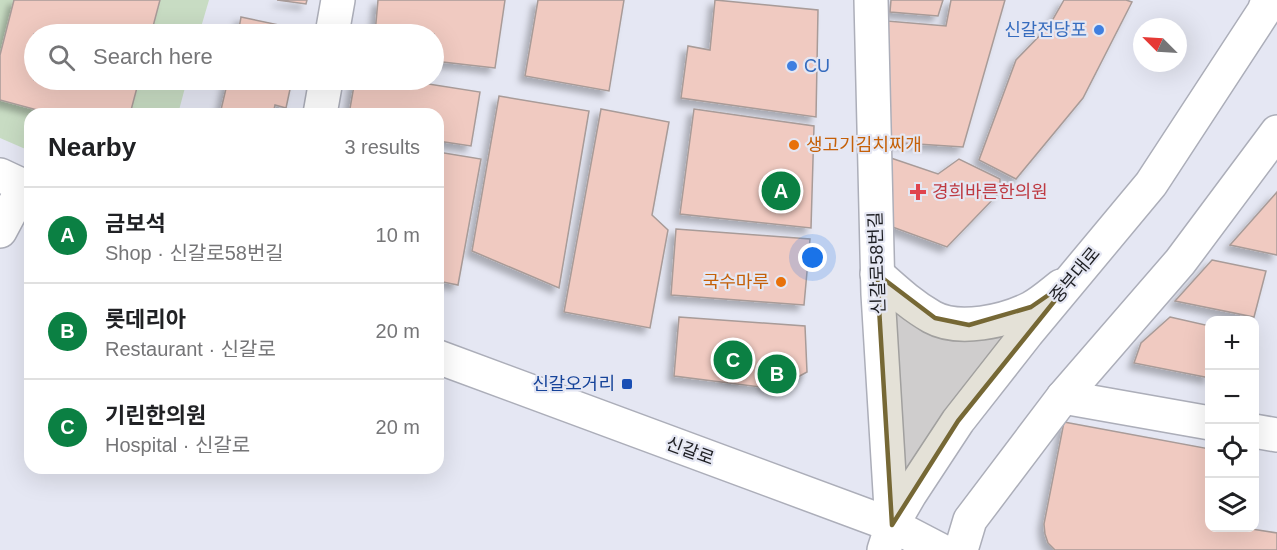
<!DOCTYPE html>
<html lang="en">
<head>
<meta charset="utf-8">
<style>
  :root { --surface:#fff; --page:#f6f6f6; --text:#202124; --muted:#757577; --line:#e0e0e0; --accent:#0b8043 }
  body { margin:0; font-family:Helvetica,"Noto Sans KR",sans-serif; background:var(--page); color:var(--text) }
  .controls { position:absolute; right:18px; bottom:18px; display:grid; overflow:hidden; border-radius:12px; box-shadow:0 6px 24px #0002 }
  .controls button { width:54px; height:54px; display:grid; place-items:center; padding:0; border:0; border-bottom:2px solid var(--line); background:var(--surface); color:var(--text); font:30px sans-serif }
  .compass { position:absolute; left:1133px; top:18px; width:54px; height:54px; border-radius:50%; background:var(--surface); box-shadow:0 6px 24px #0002; rotate:294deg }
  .you { position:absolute; left:813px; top:258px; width:21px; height:21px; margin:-15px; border:4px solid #fff; border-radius:50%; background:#1a73e8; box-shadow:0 0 0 9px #1a73e833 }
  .badge { display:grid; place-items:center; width:39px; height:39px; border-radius:50%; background:var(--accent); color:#fff; font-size:20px; font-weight:700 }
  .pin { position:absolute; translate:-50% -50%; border:3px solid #fff; box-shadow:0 2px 6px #0006 }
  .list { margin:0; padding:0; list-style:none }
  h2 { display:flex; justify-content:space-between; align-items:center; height:78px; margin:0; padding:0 24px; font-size:26px }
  h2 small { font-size:20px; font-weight:400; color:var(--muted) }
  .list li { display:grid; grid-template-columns:39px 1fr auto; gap:18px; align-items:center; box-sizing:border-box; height:96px; padding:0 24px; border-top:2px solid var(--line) }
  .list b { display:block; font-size:22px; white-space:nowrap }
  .list p { margin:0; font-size:20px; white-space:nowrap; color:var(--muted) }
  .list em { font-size:20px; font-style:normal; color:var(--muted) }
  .icon { flex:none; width:33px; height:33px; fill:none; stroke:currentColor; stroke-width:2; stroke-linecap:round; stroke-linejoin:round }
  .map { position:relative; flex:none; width:1277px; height:550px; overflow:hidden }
  .search { position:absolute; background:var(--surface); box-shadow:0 6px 24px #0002; left:24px; top:24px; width:420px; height:66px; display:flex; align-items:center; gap:15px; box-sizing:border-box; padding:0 21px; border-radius:33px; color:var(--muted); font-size:22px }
  .panel { position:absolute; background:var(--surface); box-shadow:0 6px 24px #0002; left:24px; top:108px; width:420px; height:366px; border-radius:18px }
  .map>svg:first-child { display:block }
  .green { fill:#c8dcc3 }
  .building { fill:#f0cac1; stroke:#a89b98; stroke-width:1.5; filter:url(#shadow) }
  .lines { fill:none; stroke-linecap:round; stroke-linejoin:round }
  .minor-casing { stroke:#acaeb9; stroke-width:36 }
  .major-casing { stroke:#acaeb9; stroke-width:36 }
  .minor { stroke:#fff; stroke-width:33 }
  .major { stroke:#fff; stroke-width:33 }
  .marked { fill:#766835; fill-opacity:0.2; stroke:#766835; stroke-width:4.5; stroke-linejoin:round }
  .shop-dot { fill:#3f7fe0; stroke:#e5e7f3; stroke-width:2 }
  .food-dot { fill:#e8710a; stroke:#e5e7f3; stroke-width:2 }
  .health-dot { fill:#e0444e; stroke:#e5e7f3; stroke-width:2 }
  .transit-dot { fill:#1a4fb4; stroke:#e5e7f3; stroke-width:2 }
  .labels { text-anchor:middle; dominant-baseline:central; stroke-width:4.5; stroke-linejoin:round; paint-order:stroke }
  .shop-label { font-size:18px; fill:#366cbe; stroke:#e5e7f3; text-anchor:end }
  .food-label { font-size:18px; fill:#c56008; stroke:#e5e7f3; text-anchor:start }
  .health-label { font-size:18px; fill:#be3a42; stroke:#e5e7f3; text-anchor:start }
  .street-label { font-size:18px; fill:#1d1e22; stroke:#e5e7f3 }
  .transit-label { font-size:18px; fill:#164399; stroke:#e5e7f3; text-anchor:end }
</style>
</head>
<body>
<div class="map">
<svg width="1277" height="550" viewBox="0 0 1277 550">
  <defs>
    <filter id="shadow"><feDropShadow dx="-5.5" dy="5.5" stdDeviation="3" flood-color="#0004"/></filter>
  </defs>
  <rect width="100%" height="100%" fill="#e5e7f3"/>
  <path class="green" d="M0,0h209l-10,34h-165v46h153l-9,34h-148v37l-30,-13z"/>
  <g class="building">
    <path d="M14,0h146l-9,34h-117v46h105l-9,34h-78l-52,-14v-45z"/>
    <path d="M277,0h30l-1,4z"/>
    <path d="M378,0h127l-10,68 -61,-7v-27h-59z"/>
    <path d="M538,0h86l-15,91 -84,-15z"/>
    <path d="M715,0l103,10 -2,107 -135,-19 7,-52 22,4z"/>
    <path d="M891,0h52l-5,16 -48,-4z"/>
    <path d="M951,0h54l-42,147 -76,-5v-121l59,5z"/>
    <path d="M1064,0h62l6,2 -49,96 -67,81 -37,-19 37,-100 33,-34z"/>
    <path d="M241,17l62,13 -1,4h-64z"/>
    <path d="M228,80h64l-6,28 -11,-3 -2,9h-53z"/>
    <path d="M355,80h48l77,12 -9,54 -33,-5v-27h-89z"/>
    <path d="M499,96l90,15 -30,177 -87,-37z"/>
    <path d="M601,109l68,13 -17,93 16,15 -18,98 -86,-16z"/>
    <path d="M694,109l120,17 -3,102 -131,-14z"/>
    <path d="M438,152l43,7 -23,126 -20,-4z"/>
    <path d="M885,156l53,18 21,-15 41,20v13l-53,55 -60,-22z"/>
    <path d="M1277,192v63l-47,-10z"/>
    <path d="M676,229l134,10 -6,66 -133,-10z"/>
    <path d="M1212,260l54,11 -12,46 -79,-16z"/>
    <path d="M679,317l126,9 2,46 -31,17 -102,-13z"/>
    <path d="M1170,317l40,9v52l-76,-15 7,-20z"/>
    <path d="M1064,422l146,27v79h35l32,5v17h-222l-7,-7 -3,-9 -1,-10z"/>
  </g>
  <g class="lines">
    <g class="minor-casing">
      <g id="minor">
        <path d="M871,0l7,294 14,231"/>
        <path d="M332,34l6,-34"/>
        <path d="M320,114l6,-34"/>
        <path d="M0,231l24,-45"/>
        <path d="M877,274c18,16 34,31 55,43 27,15 73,4 99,-9 11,-6 21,-15 30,-22"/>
        <path d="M1063,397l147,26"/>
        <path d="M1254,431l23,4"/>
        <path d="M892,525l48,25"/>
      </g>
    </g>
    <g class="major-casing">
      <g id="major">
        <path d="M0,175l30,14"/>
        <path d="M438,357l454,168"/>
        <path d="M884,550l8,-25 18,-31 48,-73 69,-88 124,-149 113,-173 4,-11"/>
        <path d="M961,550l9,-30 93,-123 117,-135 97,-130"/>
      </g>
    </g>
    <use href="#minor" class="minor"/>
    <use href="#major" class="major"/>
  </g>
  <path class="marked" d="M877,274l58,44 34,7 62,-18 42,-29 -115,143 -66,104z"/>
  <g class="shop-dot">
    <circle cx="1099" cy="30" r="6"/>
    <circle cx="792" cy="66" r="6"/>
  </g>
  <g class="food-dot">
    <circle cx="794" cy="145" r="6"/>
    <circle cx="781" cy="282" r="6"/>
  </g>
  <path class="health-dot" d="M915 183h6v6h6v6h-6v6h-6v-6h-6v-6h6z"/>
  <rect class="transit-dot" x="621" y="378" width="12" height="12" rx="3"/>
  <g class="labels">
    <g class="shop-label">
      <text x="1087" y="30">신갈전당포</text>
      <text x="804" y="66" text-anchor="start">CU</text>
    </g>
    <g class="food-label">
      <text x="806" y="145">생고기김치찌개</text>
      <text x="769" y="282" text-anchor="end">국수마루</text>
    </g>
    <g class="health-label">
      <text x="932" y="192">경희바른한의원</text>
    </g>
    <g class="street-label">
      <text transform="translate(877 263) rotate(-92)">신갈로58번길</text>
      <text transform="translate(1075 275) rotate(-50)">중부대로</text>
      <text transform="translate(690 451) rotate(20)">신갈로</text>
    </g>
    <g class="transit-label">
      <text x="615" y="384">신갈오거리</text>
    </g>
  </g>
</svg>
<div class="controls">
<button>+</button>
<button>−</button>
<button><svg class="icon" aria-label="locate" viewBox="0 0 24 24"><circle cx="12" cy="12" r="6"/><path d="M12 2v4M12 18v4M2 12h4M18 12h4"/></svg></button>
<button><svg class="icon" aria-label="layers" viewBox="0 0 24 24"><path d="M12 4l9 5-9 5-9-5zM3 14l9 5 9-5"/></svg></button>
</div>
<svg class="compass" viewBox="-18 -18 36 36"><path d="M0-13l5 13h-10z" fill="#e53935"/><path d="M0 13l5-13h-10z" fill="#757577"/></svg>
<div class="you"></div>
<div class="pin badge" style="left:781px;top:191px">A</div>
<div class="pin badge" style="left:777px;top:374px">B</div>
<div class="pin badge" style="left:733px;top:360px">C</div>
<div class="search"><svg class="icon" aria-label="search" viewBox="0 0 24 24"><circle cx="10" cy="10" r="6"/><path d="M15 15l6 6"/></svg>Search here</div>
<section class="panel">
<h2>Nearby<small>3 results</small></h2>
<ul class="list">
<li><span class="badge">A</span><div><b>금보석</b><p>Shop · 신갈로58번길</p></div><em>10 m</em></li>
<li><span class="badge">B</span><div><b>롯데리아</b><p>Restaurant · 신갈로</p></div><em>20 m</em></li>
<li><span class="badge">C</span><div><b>기린한의원</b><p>Hospital · 신갈로</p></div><em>20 m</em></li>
</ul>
</section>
</div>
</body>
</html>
